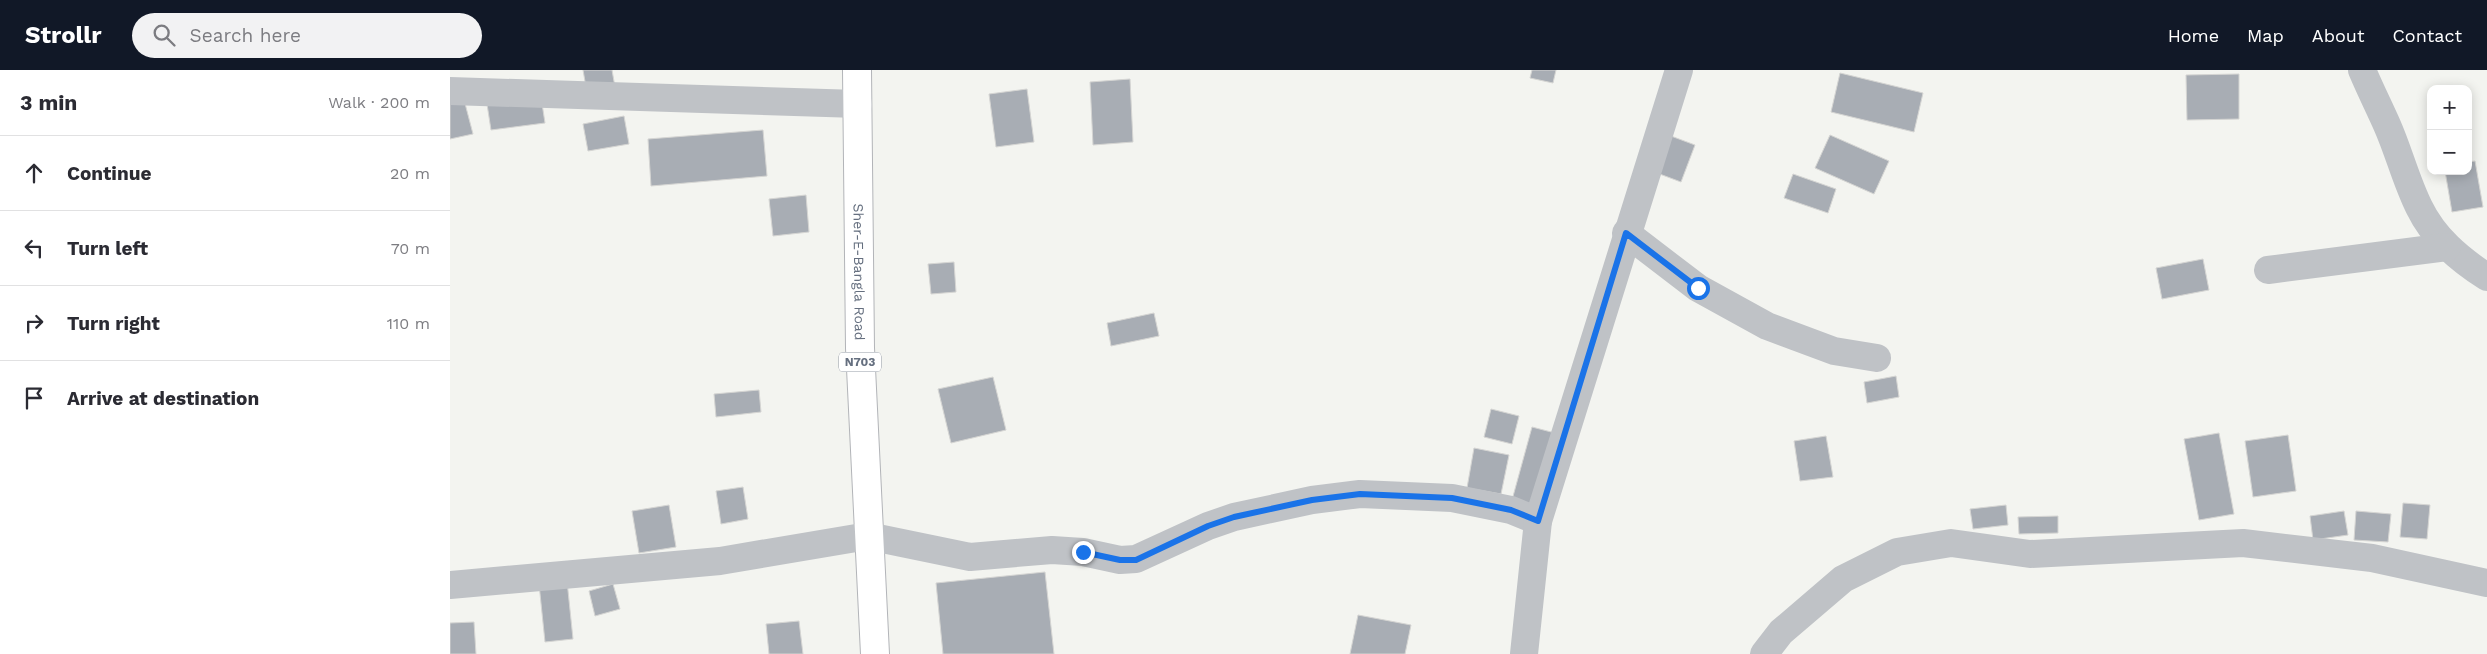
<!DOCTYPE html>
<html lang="en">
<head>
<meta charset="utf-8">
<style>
  :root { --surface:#fff; --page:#f2f2f3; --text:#2b2b33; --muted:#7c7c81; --line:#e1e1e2; --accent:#111827 }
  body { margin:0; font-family:"Work Sans",sans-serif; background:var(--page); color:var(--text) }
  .controls { position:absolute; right:15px; top:15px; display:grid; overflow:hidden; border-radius:10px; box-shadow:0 2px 12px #0003 }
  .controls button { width:45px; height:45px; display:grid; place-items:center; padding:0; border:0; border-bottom:1px solid var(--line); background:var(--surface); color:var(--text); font:25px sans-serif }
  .stop { position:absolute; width:15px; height:15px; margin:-11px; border:4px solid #1a73e8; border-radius:50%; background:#fff }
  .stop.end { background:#1a73e8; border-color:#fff; box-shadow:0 1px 5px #0008 }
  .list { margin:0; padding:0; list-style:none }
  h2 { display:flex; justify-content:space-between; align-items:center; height:65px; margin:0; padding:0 20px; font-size:21px }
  h2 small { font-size:16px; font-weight:400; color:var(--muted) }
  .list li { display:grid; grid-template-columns:32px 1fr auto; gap:15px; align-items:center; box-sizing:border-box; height:75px; padding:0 20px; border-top:1px solid var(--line) }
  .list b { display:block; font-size:19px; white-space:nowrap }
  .list em { font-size:16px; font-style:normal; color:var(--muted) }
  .icon { flex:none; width:28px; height:28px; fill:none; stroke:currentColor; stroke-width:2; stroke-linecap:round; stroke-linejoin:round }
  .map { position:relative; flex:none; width:2037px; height:584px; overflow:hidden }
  header { display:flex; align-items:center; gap:30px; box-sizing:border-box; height:70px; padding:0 25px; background:var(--accent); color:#fff }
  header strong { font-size:24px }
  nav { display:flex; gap:28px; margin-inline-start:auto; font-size:18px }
  .search { width:350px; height:45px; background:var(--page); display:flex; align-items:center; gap:12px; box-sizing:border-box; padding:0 18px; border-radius:28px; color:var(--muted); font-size:19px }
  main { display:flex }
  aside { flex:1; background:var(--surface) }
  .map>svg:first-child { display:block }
  .building { fill:#a8adb4; stroke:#d5d5d3 }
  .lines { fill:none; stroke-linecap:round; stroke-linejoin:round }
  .trunk-casing { stroke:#b2b4b8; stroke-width:30 }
  .minor { stroke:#bfc2c6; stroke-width:28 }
  .trunk { stroke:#fff; stroke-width:28 }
  .route { stroke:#1a73e8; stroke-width:6 }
  .labels { text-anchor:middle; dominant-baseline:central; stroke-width:5; stroke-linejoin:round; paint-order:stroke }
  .shield { fill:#fff; stroke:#939aa5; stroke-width:1 }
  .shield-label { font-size:12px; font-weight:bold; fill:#656f7f }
  .street-label { font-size:14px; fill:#656f7f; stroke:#fff }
</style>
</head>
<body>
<header>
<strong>Strollr</strong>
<div class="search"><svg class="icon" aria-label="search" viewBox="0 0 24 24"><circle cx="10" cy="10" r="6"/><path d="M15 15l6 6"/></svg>Search here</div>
<nav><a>Home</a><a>Map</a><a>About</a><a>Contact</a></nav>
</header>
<main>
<aside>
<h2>3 min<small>Walk · 200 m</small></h2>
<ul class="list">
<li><svg class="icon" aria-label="ahead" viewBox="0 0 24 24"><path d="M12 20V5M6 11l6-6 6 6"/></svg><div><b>Continue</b></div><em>20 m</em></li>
<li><svg class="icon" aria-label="left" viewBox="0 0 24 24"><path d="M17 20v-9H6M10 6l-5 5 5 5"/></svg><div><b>Turn left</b></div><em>70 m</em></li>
<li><svg class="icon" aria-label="right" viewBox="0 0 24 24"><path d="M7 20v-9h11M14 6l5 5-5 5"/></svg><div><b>Turn right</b></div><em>110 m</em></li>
<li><svg class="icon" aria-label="arrive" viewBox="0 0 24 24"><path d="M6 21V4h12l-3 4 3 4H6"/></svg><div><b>Arrive at destination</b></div></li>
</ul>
</aside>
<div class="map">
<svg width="2037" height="584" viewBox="0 0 2037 584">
  <rect width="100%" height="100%" fill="#f3f4f0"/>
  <g class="building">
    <path d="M133,0h29l3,17 -28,6z"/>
    <path d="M1082,0h24l-3,13 -23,-5z"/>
    <path d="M1390,3l83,20 -9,39 -83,-20z"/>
    <path d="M1789,4v45l-52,1 -1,-45z"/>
    <path d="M680,9l3,63 -40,3 -3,-63z"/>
    <path d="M577,19l7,53 -38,5 -7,-53z"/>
    <path d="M12,22l11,42 -23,5v-45z"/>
    <path d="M91,27l4,26 -54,7 -4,-26z"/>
    <path d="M174,46l5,28 -41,7 -5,-27z"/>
    <path d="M313,60l4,46 -116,10 -3,-47z"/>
    <path d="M1380,65l59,26 -15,33 -59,-26z"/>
    <path d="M1221,66l24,9 -14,37 -24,-9z"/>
    <path d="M2025,91l8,46 -31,5 -7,-41h23v-9z"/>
    <path d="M1343,104l43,15 -8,24 -44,-15z"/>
    <path d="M356,125l3,37 -36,4 -4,-37z"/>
    <path d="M1753,189l6,31 -47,9 -6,-31z"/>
    <path d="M504,192l2,30 -25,2 -3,-30z"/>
    <path d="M704,243l5,23 -48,10 -4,-23z"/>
    <path d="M1446,306l3,21 -32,6 -3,-21z"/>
    <path d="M543,307l13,53 -55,13 -13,-54z"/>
    <path d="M309,320l2,22 -45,5 -2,-23z"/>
    <path d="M1041,339l28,7 -7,28 -28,-7z"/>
    <path d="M1082,357l23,6 -21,73 -22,-6z"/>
    <path d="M1769,363l15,81 -35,6 -15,-81z"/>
    <path d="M1838,365l8,56 -43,6 -8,-56z"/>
    <path d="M1376,366l7,41 -33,4 -6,-40z"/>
    <path d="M1024,378l35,7 -8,39 -34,-6z"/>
    <path d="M293,417l5,32 -27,5 -5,-33z"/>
    <path d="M1953,433l27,2 -3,34 -27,-2z"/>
    <path d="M219,435l7,42 -37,6 -7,-42z"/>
    <path d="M1556,435l2,20 -35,4 -3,-20z"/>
    <path d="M1894,441l4,24 -35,5 -3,-24z"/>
    <path d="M1906,441l35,3 -3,28 -34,-2z"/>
    <path d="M1608,446v17l-39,1 -1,-17z"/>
    <path d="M595,502l9,82h-111l-7,-71z"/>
    <path d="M117,511l6,58 -28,3 -6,-58z"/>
    <path d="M163,514l7,25 -25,7 -6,-25z"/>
    <path d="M908,545l53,10 -6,29h-55z"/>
    <path d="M349,551l4,33h-34l-3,-30z"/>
    <path d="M24,552l2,32h-26v-31z"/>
  </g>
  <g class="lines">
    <g class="trunk-casing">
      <g id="trunk">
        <path id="s1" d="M407,0l3,278 15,306"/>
      </g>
    </g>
    <g class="minor">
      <path d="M1912,0c8,19 17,37 25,55 12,27 19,56 32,82 15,31 40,52 68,70"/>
      <path d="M0,21l408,13"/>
      <path d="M1176,163l72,55 69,38 67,25 43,7"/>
      <path d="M1818,200l179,-23"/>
      <path d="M0,515l270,-24 148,-25 102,21 82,-7 31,2 37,8 16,-1 72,-33 26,-9 78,-17 48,-6 92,4 59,12 27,11"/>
      <path d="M1074,584l14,-133 141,-451"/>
      <path d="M1314,584l17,-22 62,-53 54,-27 54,-9 79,11 213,-11 129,15 115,25"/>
    </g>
    <use href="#trunk" class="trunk"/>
  </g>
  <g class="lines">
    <path class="route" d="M633,482l37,8h16l72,-34 26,-9 78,-17 48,-6 92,4 59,12 27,11 88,-288 72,55"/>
  </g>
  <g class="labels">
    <rect class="shield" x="389" y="282.5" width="42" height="19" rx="4"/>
    <g class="shield-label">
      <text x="410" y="292">N703</text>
    </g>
    <g class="street-label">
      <text stroke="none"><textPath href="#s1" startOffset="202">Sher-E-Bangla Road</textPath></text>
    </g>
  </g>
</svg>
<div class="controls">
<button>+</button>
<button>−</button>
</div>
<div class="stop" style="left:1248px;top:218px"></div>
<div class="stop end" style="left:633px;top:482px"></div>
</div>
</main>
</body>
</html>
